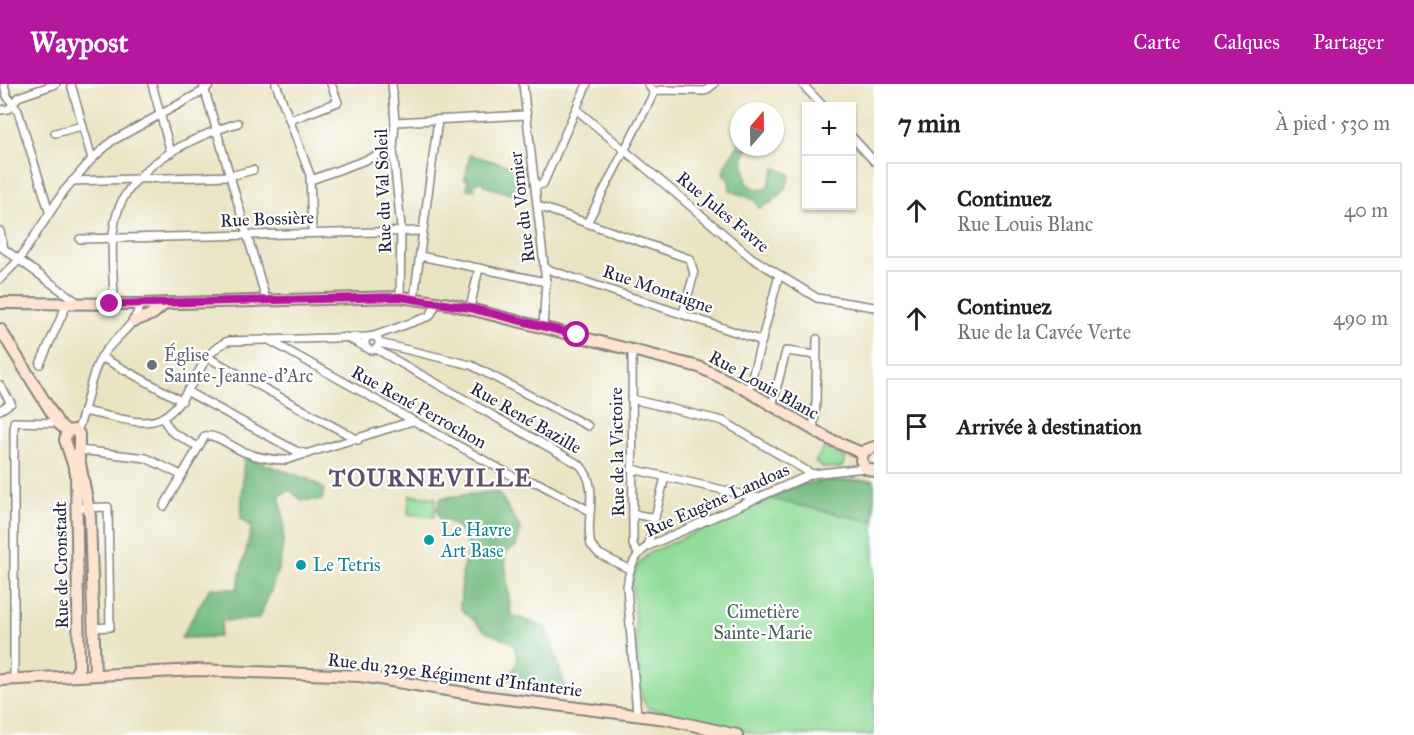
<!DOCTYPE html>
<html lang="fr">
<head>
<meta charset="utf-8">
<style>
  :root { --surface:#fff; --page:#f6f6f6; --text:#202124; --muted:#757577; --line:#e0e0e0; --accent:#b5179e }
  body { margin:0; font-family:"IM FELL Great Primer",serif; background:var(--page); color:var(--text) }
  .controls { position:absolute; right:18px; top:18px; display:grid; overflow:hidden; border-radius:0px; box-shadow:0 2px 4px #0004 }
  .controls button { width:54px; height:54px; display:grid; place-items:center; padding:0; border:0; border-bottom:2px solid var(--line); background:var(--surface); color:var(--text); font:30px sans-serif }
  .compass { position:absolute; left:730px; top:18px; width:54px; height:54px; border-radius:50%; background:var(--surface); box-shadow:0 2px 4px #0004; rotate:20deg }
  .stop { position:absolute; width:18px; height:18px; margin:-14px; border:4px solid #b5179e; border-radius:50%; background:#fff }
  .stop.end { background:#b5179e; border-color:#fff; box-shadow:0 2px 6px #0008 }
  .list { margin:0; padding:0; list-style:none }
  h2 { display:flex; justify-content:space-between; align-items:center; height:78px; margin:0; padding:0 24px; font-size:26px }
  h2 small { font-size:20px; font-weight:400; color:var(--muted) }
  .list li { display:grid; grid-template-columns:39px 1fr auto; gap:18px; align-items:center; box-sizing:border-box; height:96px; margin:0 12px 12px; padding:0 12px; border:2px solid var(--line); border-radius:0px }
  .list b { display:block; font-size:22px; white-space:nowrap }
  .list p { margin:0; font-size:20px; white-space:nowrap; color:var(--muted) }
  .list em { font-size:20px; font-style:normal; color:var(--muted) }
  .icon { flex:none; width:33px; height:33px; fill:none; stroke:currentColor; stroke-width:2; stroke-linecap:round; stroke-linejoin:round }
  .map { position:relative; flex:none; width:874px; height:651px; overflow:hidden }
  header { display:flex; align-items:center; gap:36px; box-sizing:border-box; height:84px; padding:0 30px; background:var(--accent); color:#fff }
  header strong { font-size:28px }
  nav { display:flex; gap:33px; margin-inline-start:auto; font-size:21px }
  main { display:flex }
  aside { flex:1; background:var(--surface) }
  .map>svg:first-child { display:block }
  .green { fill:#91dc99; stroke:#5a7f6a; stroke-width:1.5 }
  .forest { fill:#74bc81; stroke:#4b6f5e; stroke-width:1.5 }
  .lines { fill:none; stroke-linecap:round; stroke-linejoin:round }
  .street-casing { stroke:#86837f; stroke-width:10 }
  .secondary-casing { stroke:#86837f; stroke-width:14 }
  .street { stroke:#fff; stroke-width:7 }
  .secondary { stroke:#fde4d0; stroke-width:10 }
  .route { stroke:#b5179e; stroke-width:8 }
  .worship-dot { fill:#6b7280; stroke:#fff; stroke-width:2 }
  .culture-dot { fill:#0f9aa8; stroke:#fff; stroke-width:2 }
  .labels { text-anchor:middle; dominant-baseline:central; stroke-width:4.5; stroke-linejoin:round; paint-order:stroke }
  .street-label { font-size:18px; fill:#22223b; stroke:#fff }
  .worship-label { font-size:18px; fill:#5b616d; stroke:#fff; text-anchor:start }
  .culture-label { font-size:18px; fill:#0d838f; stroke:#fff; text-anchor:start }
  .park-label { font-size:18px; fill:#49635c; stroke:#fff }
  .district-label { font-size:24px; font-weight:bold; letter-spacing:1.5px; fill:#604e69; stroke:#fff }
</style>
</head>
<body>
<header>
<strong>Waypost</strong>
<nav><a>Carte</a><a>Calques</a><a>Partager</a></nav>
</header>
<main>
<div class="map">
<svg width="874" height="651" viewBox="0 0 874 651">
  <rect width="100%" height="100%" fill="#fff"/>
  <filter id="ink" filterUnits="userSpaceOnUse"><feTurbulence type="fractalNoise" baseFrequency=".0167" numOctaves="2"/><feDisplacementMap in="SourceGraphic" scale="12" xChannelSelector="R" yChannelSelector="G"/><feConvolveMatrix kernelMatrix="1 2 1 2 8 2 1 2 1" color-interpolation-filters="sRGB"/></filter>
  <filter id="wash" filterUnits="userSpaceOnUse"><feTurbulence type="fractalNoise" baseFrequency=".008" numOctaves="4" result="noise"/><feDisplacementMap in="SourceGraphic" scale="24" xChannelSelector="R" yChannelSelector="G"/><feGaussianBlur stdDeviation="1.35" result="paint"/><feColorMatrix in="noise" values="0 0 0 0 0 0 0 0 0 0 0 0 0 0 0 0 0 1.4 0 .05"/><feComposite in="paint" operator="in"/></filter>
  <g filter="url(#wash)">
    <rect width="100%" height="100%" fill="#eae4c3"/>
    <g class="green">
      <path d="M824,364l22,10 -5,10h-17l-9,-6z"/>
      <path d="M874,396v255h-114l-112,-27 -7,-11 -9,-117 5,-14 12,-13 121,-54c30,-22 68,-18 104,-19z"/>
      <path d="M410,411l26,3 -2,19 -26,-3z"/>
    </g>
    <g class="forest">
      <path d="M739,60v3h10c-10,11 -4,22 -2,36l10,7 9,-1c5,-6 4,-14 10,-21l14,6c-3,17 -15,28 -31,34l-4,-8 -25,-10 -1,-10 -6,-7 3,-10z"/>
      <path d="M470,71l48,13 -3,27 -30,-9 -4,-5 -7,2 1,7 -8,-1 1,-10h-3z"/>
      <path d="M244,373l66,23 14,9 -2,11h-20l-13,-10 -10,6c12,42 -1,84 -21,123l-36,2 -3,16 -38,1 29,-50 27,1 15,-63 -11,-7z"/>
      <path d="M874,396v42l-104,-23c30,-22 69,-18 104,-19z"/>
      <path d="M490,408l9,1 22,37 -5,16 -12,8 7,61 36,13 19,62 -62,-12 10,-9 4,-10 -5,-16 -28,-12 -25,-23 3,-42 6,-16c-6,-17 -10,-28 -29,-31l-3,-9 4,-12z"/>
    </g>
  </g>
  <g filter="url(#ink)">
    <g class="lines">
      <g class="street-casing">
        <g id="street">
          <path d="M4,0l3,12 11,15 31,100"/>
          <path d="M71,0l21,75"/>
          <path d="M152,0l19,69"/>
          <path d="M203,0l63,215"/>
          <path d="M276,0l34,91 2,57"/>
          <path d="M392,0l3,38 -2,28 8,77 -1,70"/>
          <path d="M523,0l23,198 -3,45"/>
          <path d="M648,0l6,9"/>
          <path d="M802,0l21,22"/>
          <path d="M654,9l6,-3 45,1 9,-7"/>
          <path d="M0,26l9,-1 9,-12 38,-13"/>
          <path d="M577,26l175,148 65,40 57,9"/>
          <path d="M290,36l48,-18 -7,-18"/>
          <path d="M395,38l131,-7"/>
          <path d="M55,49l27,-7"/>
          <path d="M852,53l22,24"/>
          <path d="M311,96l82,-30"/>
          <path d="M72,97l158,-5 23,-6"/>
          <path d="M535,102l8,-2 44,-100"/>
          <path d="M538,122l152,53 4,15 -11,39"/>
          <path d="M587,139l67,-130"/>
          <path d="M0,147l4,18"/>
          <path d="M80,155l342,-8"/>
          <path d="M0,162l77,56"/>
          <path d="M420,172l126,26"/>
          <path d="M544,184l218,73"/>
          <path d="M0,195l19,-19 45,-69 28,-32 20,-18 93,-51 5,-6"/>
          <path d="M414,214l24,-178"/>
          <path d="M114,220c0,-28 -5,-60 2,-87 13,-51 76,-80 122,-94"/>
          <path d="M470,224l9,-40"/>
          <circle cx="372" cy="259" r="7"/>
          <path d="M374,252l56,-20 7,-14"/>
          <path d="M346,253l19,10"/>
          <path d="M267,255l249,139 22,5 52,28"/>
          <path d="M379,259l92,22 117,61"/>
          <path d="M376,265l204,116c21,24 4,52 11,80l8,9 30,15"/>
          <path d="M632,265l1,196 5,8"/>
          <path d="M101,273l81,44"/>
          <path d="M207,273l151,83"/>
          <path d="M40,280l27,-60"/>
          <path d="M0,301l11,18 -11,7"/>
          <path d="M188,308l108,59 11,3"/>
          <path d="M748,308l31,-117"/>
          <path d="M631,315l92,22 89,53"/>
          <path d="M772,322l14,-55 30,4"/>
          <path d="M84,327c67,14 79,26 115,-40 8,-14 14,-23 29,-30l139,-4"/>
          <path d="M163,335l9,13 26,15"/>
          <path d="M77,347c11,-24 11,-52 25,-75 11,-18 36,-31 37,-52"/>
          <path d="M813,347l3,-27 1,-65"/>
          <path d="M80,366l66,8 33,16"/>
          <path d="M632,385l126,29"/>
          <path d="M164,422l41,-70c13,-2 26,11 39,16 13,5 27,8 42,8l127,-39"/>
          <path d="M77,424l31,-1 2,120 -17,1"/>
          <path d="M633,430l22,4"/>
          <path d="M648,462l17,-69"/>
          <path d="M14,596v-258l44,1"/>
          <path d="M637,631l-10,-128c2,-18 6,-30 21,-41l164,-72 53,-6"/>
        </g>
      </g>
      <g class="secondary-casing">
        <g id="secondary">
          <path d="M0,219l139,1 261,-7 50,7 249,63 42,20 88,52 33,14"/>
          <path d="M134,237l19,-7 13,-11"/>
          <path d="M0,245l58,94 9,8"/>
          <path d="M67,347l8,-1 4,4v24l11,58 5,158"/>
          <path d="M67,347l-2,9 11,33 3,194 -4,8"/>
          <path d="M874,363l-10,4 -3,9 4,8 9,3"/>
          <path d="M0,596l197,-10 164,6 122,20 183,23 71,16"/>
        </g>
      </g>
      <use href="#street" class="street"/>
      <use href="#secondary" class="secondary"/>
    </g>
  </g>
  <g class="lines" filter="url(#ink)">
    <path class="route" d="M110,220l290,-7 70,11 107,27"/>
  </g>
  <circle class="worship-dot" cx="152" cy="281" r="6"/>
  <g class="culture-dot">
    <circle cx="429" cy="456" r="6"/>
    <circle cx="301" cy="481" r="6"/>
  </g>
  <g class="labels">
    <g class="street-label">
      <text transform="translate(383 107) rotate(-92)">Rue du Val Soleil</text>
      <text transform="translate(522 123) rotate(-97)">Rue du Vornier</text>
      <text transform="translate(723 128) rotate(40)">Rue Jules Favre</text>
      <text transform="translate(267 135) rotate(-2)">Rue Bossière</text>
      <text transform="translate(658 205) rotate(19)">Rue Montaigne</text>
      <text transform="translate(764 301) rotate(29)">Rue Louis Blanc</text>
      <text transform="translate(419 323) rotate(29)">Rue René Perrochon</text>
      <text transform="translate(526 334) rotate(30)">Rue René Bazille</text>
      <text transform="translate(617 368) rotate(-91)">Rue de la Victoire</text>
      <text transform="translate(717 416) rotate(-24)">Rue Eugène Landoas</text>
      <text transform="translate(61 481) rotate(-91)">Rue de Cronstadt</text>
      <text transform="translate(455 591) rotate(7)">Rue du 329e Régiment d'Infanterie</text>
    </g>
    <g class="worship-label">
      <text x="164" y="271">Église<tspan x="164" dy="21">Sainte-Jeanne-d'Arc</tspan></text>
    </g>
    <g class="culture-label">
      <text x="441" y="446">Le Havre<tspan x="441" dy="21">Art Base</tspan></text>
      <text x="313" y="481">Le Tetris</text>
    </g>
    <g class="park-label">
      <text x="763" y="528">Cimetière<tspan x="763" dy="21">Sainte-Marie</tspan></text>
    </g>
    <g class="district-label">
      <text x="431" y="394">TOURNEVILLE</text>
    </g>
  </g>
</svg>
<div class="controls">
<button>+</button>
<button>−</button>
</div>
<svg class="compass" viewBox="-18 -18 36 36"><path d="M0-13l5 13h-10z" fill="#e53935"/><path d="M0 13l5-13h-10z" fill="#757577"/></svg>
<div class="stop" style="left:577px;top:251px"></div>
<div class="stop end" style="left:110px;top:220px"></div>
</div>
<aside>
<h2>7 min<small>À pied · 530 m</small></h2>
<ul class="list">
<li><svg class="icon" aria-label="ahead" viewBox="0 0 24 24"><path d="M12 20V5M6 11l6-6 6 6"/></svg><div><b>Continuez</b><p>Rue Louis Blanc</p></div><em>40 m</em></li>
<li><svg class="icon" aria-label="ahead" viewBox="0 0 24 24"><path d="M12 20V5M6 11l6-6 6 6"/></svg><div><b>Continuez</b><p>Rue de la Cavée Verte</p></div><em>490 m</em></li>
<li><svg class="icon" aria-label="arrive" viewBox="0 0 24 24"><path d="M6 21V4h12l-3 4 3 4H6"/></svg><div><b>Arrivée à destination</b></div></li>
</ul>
</aside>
</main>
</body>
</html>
